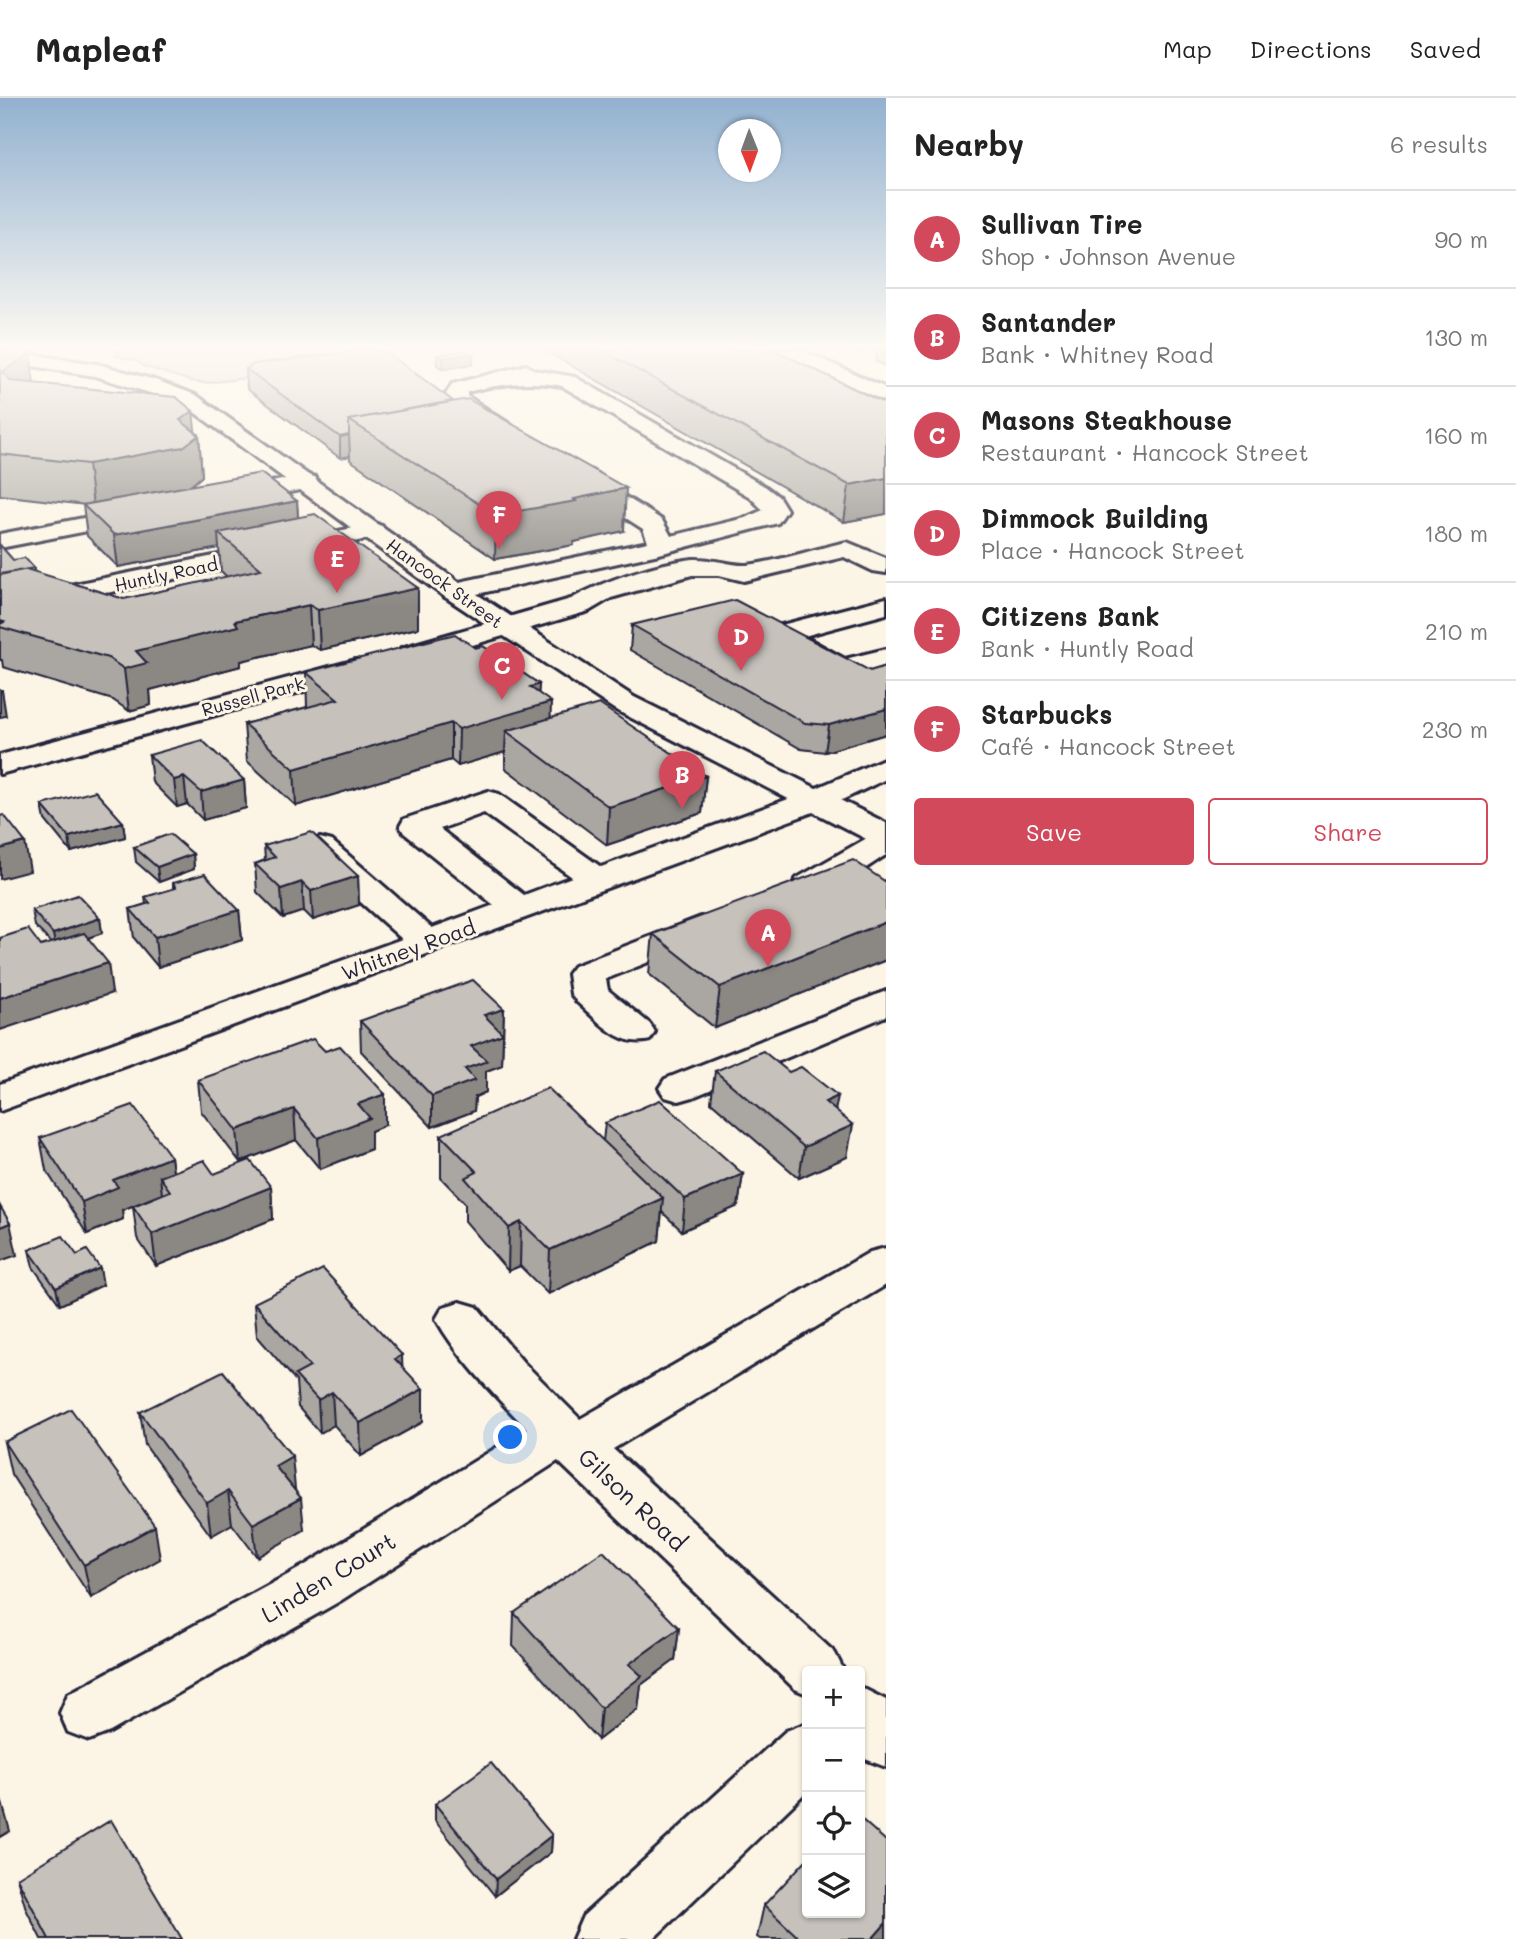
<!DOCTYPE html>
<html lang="en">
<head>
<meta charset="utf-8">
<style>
  :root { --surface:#fff; --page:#f2f2f2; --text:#222; --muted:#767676; --line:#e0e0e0; --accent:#d1495b }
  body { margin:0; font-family:Mali,sans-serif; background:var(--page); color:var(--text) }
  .controls { position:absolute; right:21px; bottom:21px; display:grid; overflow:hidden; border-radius:7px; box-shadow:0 2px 5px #0004 }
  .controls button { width:63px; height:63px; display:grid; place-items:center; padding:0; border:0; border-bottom:2px solid var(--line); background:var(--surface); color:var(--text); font:35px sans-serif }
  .compass { position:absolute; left:718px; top:21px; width:63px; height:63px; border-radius:50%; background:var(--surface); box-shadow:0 2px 5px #0004; rotate:179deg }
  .you { position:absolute; left:511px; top:1340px; width:24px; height:24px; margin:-18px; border:5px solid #fff; border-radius:50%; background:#1a73e8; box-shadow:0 0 0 10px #1a73e833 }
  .badge { display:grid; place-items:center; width:46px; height:46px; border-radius:50%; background:var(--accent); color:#fff; font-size:23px; font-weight:700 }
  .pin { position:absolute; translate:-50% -58px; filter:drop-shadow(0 2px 4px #0008) }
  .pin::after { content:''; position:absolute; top:37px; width:24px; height:21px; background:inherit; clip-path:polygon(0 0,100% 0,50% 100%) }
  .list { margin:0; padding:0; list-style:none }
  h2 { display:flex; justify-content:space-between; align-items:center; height:91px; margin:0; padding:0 28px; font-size:30px }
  h2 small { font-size:23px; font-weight:400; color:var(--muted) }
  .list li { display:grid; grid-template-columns:46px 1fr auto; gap:21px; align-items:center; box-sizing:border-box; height:98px; padding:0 28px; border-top:2px solid var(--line) }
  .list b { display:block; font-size:26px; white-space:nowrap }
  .list p { margin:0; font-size:23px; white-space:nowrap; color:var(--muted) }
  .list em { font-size:23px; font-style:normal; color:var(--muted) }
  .actions { display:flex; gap:14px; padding:21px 28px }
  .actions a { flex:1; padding:16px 0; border:2px solid var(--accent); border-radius:7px; text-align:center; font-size:24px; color:var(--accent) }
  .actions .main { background:var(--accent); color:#fff }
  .icon { flex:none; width:38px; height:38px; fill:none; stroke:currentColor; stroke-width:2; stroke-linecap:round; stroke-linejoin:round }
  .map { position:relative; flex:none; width:886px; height:1841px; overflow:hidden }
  header { display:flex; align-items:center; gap:42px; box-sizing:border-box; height:98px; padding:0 35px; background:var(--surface); border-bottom:2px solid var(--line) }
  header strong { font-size:33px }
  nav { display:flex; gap:38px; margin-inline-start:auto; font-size:24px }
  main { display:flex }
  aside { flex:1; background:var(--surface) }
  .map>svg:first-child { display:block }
  .green { fill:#dcd6cc; stroke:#7f7c84; stroke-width:2 }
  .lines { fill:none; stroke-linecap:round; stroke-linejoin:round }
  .minor-casing { stroke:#22223b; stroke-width:6 }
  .major-casing { stroke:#22223b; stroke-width:6 }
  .minor { fill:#fcf5e5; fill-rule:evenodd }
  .major { fill:#fcf5e5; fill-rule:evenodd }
  .wall { fill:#aaa6a1; stroke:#22223b; stroke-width:2 }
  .shaded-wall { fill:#8b8783; stroke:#22223b; stroke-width:2 }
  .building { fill:#c6c1bb; stroke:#22223b; stroke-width:2 }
  .labels { text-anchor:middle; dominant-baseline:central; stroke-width:6; stroke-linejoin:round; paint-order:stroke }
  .far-street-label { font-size:18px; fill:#22223b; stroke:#fcf5e5 }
  .street-label { font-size:21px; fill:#22223b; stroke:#fcf5e5 }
  .near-street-label { font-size:24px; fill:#22223b; stroke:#fcf5e5 }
</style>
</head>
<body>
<header>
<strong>Mapleaf</strong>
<nav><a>Map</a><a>Directions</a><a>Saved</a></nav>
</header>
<main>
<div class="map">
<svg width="886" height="1841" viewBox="0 0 886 1841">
  <rect width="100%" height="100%" fill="#fcf5e5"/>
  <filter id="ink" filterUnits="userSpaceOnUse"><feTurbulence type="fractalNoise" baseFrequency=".0143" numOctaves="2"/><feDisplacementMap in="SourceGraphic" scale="14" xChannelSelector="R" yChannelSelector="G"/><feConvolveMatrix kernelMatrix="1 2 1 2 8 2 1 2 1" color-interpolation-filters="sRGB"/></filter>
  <g filter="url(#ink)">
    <path class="green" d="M105,252h276l-3,1 10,9 -182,23 -15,-2 -48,-15 -6,-5 -22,-5 7,-3z"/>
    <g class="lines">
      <g class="minor-casing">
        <g id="minor">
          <path d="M526,267l9,5 40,7 191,110 13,10 8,13 -9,13 -119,31 -205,45 -9,-2 -4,-6 4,-6 203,-43 -5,-13 -70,-45 -3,-5 3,-5h16l64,40 9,6 9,16 74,-18 18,-8 -13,-13 -188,-111c-33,-6 -63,-2 -95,6v4l44,29 3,5 -3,5h-16l-42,-31 -7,-10 6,-10z"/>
          <path d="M307,377l8,2 3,5 -3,5 -85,17 -8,-2 -4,-5 4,-5 8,-2z"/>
          <path d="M136,410l8,2 4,5 -4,5 -144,28v-14z"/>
          <path d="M373,426l9,2 3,5 -3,5 -382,79v-16z"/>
          <path d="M847,444l39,16v15l-13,-2 -29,-14 -100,24 -25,-6h-27l-81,23 -22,13 -168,49 -10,2 -10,-2 -4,-6 4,-6 170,-49c32,-18 85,-36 122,-40 19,-1 40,7 54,6 33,-4 67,-16 100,-23z"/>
          <path d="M886,500v16l-82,22 41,23 41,-10v17l-44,12 -10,-3 -62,-35 -4,-6 4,-6z"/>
          <path d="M356,562l10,2 4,6 -4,6 -366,100v-19z"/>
          <path d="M886,660v21l-59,28 -827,304v-27l402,-145 -94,-84 -5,-7 5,-7 12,-3 12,3 100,87 62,-23 -90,-72 -4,-7 4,-7 84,-28 11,3 102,73 204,-74zM484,715l88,64 -48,18 -84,-66z"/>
          <path d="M886,733v24c-25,15 -59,45 -89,37l-5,-7 5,-7 77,-44z"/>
          <path d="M701,819l13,3 5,8 -5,8 -108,43 2,11 42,34 5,8 -5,8c-31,8 -51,-19 -73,-38l-6,-8 -3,-20 6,-8z"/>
          <path d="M886,893v25l-193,81 -14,4 -14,-4 -6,-9 6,-9z"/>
          <path d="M886,1150v37l-273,164 222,204 9,18h-37v23l-12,-5 -237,-228 -218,140 -230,131 -21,8 -21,-8 -8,-19 8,-19 234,-127 225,-138c-32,-34 -68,-69 -91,-110l7,-12 17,-5 17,5 46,55 57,57 290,-167z"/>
          <path d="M860,1589l26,13v67l-21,-8 -5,-6z"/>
          <path d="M807,1625v68l-154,148h-80l10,-23 203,-185z"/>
        </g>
      </g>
      <g class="major-casing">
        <g id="major">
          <path d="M0,252l97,14 58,16 41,15 267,190 171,112 252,126v23l-12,-3 -260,-134 -169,-112 -263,-194 -87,-27 -95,-15z"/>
          <path d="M776,252h25l85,38v14l-108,-48z"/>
        </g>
      </g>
      <use href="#minor" class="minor"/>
      <use href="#major" class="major"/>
    </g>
    <g class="wall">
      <path d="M0,252l34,34 161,48 4,3 3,41 -11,10 106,15 1,16 120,71v40l-98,22 -9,-5 -70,16v5l-91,24 1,15 -22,6 -16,-11 -110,-33 -1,-7h-2v-115l13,15 21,8v4l90,27 103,-22 -6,-6 -2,-23 -101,19 -31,-31 -4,-31h3l-86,-10z"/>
      <path d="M544,252h230l112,54v110l-42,8z"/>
      <path d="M886,252v16l-10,-4 1,-11z"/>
      <path d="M437,257l36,9 -30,5 -6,-4z"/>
      <path d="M246,271l378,162 -50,11v3l-79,14 -145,-99v-4l-10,2 -93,-69z"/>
      <path d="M632,527l238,46 16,-5v68l-61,18 -24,-3 -171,-99z"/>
      <path d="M475,550l64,36 -1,9 13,25 155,58 -4,37 -95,32 -102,-77v-16l-47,14 -7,-6 -155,46 -49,-45 -3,-37 63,-17 -1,-35z"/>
      <path d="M149,657l95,25 2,28 -43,12 -16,-16 -10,3 -25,-25z"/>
      <path d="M42,707l81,17 2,15 -54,15 -26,-32z"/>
      <path d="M264,748l94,30 1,29 -46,15 -9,-9 -21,7 -26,-26 -2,-28 10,-4z"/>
      <path d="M134,749l59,7 1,15 -35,13 -23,-20z"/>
      <path d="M886,784v78l-171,68 -66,-54 4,-40z"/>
      <path d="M173,785l66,27 3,30 -84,27 -24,-29 -4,-29 16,-5 -1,-7 28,-8z"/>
      <path d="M32,812l68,8 2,15 -14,5 24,55 -71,-47 10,-3 -16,-17z"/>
      <path d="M504,911l-2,56 -16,6v21l-11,5 -1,14 -42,16 -71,-76 -1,-30z"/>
      <path d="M715,973l120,40 12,46 -48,21 -88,-76z"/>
      <path d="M198,982l187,45 -14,6v18l-51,20 -24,-29 -56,22 -39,-51z"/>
      <path d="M605,1025l138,51 -5,32 -56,25 -20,-19 -3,29 -111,53 -28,-28 -12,5 -43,-50v-18l-24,-25v-43l162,6z"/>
      <path d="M40,1040l131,19 2,15 41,2 57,13 2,32 -117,47 -19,-28 -4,-32 29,-12 -40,16 1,9 -36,15 -41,-64z"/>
      <path d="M29,1152l48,5 26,30 -43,20 -27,-38z"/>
      <path d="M254,1205l148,64 21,55 -62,34 -27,-31 -14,8 -22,-26 -2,-26 -39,-45z"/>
      <path d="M140,1314l155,77 9,41 -47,27 -25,-33 -21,12 -66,-91z"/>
      <path d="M4,1344l156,117 -69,39 -80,-124z"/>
      <path d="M514,1515l165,15 -4,32 -34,25 -3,24 -40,31 -85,-94z"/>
      <path d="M435,1706l117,31 -1,17 -56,44 -60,-75z"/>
      <path d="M17,1780l165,61h-141l-15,-30z"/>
      <path d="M764,1807l122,34h-126l-3,-2z"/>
    </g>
    <g class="shaded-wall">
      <path d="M857,252h17l-18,3z"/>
      <path d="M30,256l5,37 -28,19 -5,-38z"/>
      <path d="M473,256v10l-30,5v-11z"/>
      <path d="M193,313l3,27 3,-3 3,41 -15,13 -94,17 -5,-42 92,-44z"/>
      <path d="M349,337l1,21 -10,2v-21z"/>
      <path d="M886,380v36l-42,8 5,-37z"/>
      <path d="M626,390l-2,43 -50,11v3l-79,14 1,-44z"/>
      <path d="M297,403l2,31 -81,1 1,15 -101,19 -4,-32z"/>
      <path d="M418,490v40l-98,22 -2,-40z"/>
      <path d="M309,507l2,40 -70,16v5l-91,24 1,15 -22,6 -5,-42 12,-18 99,-30z"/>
      <path d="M539,586l-1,22 13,-4 -1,36 -44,-7 -1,21 -47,14 1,-37 71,-42z"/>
      <path d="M0,592h2l4,26 -6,1z"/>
      <path d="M886,611v25l-61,18 4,-27z"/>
      <path d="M451,625v37l-155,46 -2,-37z"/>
      <path d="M706,678l-4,37 -95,32 2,-38z"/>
      <path d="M184,679l3,27 -10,3 -3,-27z"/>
      <path d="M244,682l2,28 -43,12 -2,-28z"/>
      <path d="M123,724l2,15 -54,15 -2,-15z"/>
      <path d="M25,744l5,29 -30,8v-30z"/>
      <path d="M193,756l1,15 -35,13 -2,-15z"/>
      <path d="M358,778l1,29 -46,15 -2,-29z"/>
      <path d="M302,784l2,29 -21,7 -2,-29z"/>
      <path d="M239,812l3,30 -84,27 -3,-30z"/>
      <path d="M100,820l2,15 -46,16 -3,-15z"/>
      <path d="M886,824v38l-171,68 5,-41z"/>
      <path d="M108,865l4,30 -112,37v-32z"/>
      <path d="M504,911l-2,56 -16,6v21l-11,5 -1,14 -42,16v-31l33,-27 6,-23 13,-31z"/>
      <path d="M385,996v31l-14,6v18l-51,20 -2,-31 40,-34z"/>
      <path d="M838,998l-6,31 -7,-25z"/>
      <path d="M294,1011l2,31 -56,22 -3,-32z"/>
      <path d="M853,1027l-6,32 -48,21 5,-31z"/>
      <path d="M171,1059l4,32 -15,-12 2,17 -40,16 1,9 -36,15 -5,-32 31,-22z"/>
      <path d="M743,1076l-5,32 -56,25 3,-32z"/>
      <path d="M271,1089l2,32 -117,47 -4,-32z"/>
      <path d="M663,1100l-4,43 -111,53 2,-44z"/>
      <path d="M521,1124l-1,44 -12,5 1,-43z"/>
      <path d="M10,1125l7,32 -17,6v-34z"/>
      <path d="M100,1170l3,17 -43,20 -4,-17z"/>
      <path d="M402,1257l1,32 -8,-28z"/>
      <path d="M423,1291v33l-62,34 -1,-33z"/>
      <path d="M332,1294l2,33 -14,8 -2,-33z"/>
      <path d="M292,1358l3,33 -17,9 -3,-32z"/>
      <path d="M228,1393l4,33 -21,12 -4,-33z"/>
      <path d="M301,1400l3,32 -47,27 -4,-33z"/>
      <path d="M155,1428l5,33 -69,39 -7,-33z"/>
      <path d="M679,1530l-4,32 -34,25 -3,24 -40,31 3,-32 28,-44z"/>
      <path d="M0,1701h1l9,32 -10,6z"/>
      <path d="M552,1737l-1,17 -56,44 1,-17z"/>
      <path d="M886,1825v16h-14z"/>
    </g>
    <g class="building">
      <path d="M0,252h26l4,4 -28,18 9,9 165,16 17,14 -13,9 19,15 -16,12 -95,17 -88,-10z"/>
      <path d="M365,252l21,2 67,49 -104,19v15l-9,2 -94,-68 8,-5z"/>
      <path d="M467,252l6,4 -30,4 -6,-3z"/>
      <path d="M601,252h173l112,54v74l-37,7z"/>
      <path d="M886,252v5l-9,-4 7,-1z"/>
      <path d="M468,301l158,89 -52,11 2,2 -80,14 -147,-95z"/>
      <path d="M261,375l36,28 -183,34 -31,-30z"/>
      <path d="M315,416l103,74 -100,22 -9,-5 -74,16 3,5 -102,25 11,12 -23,6 -16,-11 -108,-31v-3l4,-2 -4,-1v-46l26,-6 98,30 137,-30 -43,-36z"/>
      <path d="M0,447l13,15 12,-2 9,10 -34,6z"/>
      <path d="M735,502l135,71 16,-5v43l-57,16 -24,-2 -173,-98z"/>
      <path d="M455,536l20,14 8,-2 56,38 -9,3 21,15 -92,27 -8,-6 -157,46 -50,-45 94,-25 -32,-27z"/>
      <path d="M599,606l107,72 -97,31 -103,-76z"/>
      <path d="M202,642l42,40 -43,12 -17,-15 -10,3 -25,-25z"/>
      <path d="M95,693l28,31 -54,15 -27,-32z"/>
      <path d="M4,717l21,27 -25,7v-33z"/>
      <path d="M311,734l47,44 -47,15 -9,-9 -21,7 -26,-25 20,-7 -11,-11z"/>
      <path d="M170,736l23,20 -36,13 -23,-20z"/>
      <path d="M853,762l33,22v40l-166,65 -67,-53z"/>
      <path d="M205,776l34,36 -84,27 -25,-28 20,-6 -5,-6 31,-9 -3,-5z"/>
      <path d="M78,797l22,23 -47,16 -21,-24z"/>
      <path d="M28,831l13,17 43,-13 24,30 -108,35v-60z"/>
      <path d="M473,882l31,29 -20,6 19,19 -32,12 16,15 -22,8 10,11 -43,16 -72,-75z"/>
      <path d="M313,941l12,12 15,-5 45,48 -27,10 12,14 -52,20 -24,-29 -57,21 -39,-50z"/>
      <path d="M763,953l26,21 12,-5 37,29 -13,6 28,23 -49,22 -89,-76z"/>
      <path d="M548,990l115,110 -113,52 -29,-28 -12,6 -44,-50 12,-6 -36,-37z"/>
      <path d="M660,1002l83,74 -58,25 -80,-76z"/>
      <path d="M133,1007l38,52 -58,23 5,7 -36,15 -42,-64z"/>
      <path d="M204,1062l10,14 36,-14 21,27 -119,47 -19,-28 37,-15 -10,-14z"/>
      <path d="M0,1108l10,17 -10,4z"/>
      <path d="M63,1138l14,19 10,-5 13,18 -44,20 -27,-38z"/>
      <path d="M323,1171l79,86 -7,4 28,30 -63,34 -28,-31 -14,8 -23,-25 15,-8 -56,-64z"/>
      <path d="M223,1273l69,85 -17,10 26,32 -48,26 -25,-33 -21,12 -67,-91z"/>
      <path d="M71,1311l84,117 -71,39 -80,-123z"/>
      <path d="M603,1453l76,77 -50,36 13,12 -41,32 -87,-95z"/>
      <path d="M491,1665l61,72 -56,44 -61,-75z"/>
      <path d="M860,1720l26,23v82l-14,16h-72l-36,-34 43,-46v54h53z"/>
      <path d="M111,1722l71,119h-133l-32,-61z"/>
    </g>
  </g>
  <linearGradient id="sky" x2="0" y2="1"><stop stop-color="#92b1d0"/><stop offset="0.49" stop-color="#fefaf3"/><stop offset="1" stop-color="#fefaf3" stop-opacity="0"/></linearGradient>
  <rect width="886" height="510" fill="url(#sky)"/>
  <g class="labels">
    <g class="far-street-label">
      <text transform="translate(166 476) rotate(-12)">Huntly Road</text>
      <text transform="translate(445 485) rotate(36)">Hancock Street</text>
      <text transform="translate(253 598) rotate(-15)">Russell Park</text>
    </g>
    <g class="street-label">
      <text transform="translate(408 851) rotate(-20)">Whitney Road</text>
    </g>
    <g class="near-street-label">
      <text transform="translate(633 1401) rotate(43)">Gilson Road</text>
      <text transform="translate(328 1479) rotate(-31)">Linden Court</text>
    </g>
  </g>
</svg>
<div class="controls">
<button>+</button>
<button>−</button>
<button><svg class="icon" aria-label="locate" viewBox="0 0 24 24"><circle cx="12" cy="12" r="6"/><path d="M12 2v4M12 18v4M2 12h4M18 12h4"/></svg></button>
<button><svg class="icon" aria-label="layers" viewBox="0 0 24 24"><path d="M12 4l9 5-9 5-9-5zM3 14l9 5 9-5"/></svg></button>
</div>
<svg class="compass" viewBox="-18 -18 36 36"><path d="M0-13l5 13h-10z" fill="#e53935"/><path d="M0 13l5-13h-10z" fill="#767676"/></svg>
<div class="you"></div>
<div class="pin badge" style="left:768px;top:869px">A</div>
<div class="pin badge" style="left:682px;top:711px">B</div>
<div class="pin badge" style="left:502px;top:602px">C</div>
<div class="pin badge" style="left:741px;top:573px">D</div>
<div class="pin badge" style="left:337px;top:495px">E</div>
<div class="pin badge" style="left:499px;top:451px">F</div>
</div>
<aside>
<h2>Nearby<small>6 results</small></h2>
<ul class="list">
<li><span class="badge">A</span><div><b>Sullivan Tire</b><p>Shop · Johnson Avenue</p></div><em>90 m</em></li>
<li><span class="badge">B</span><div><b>Santander</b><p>Bank · Whitney Road</p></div><em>130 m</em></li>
<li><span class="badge">C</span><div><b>Masons Steakhouse</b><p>Restaurant · Hancock Street</p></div><em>160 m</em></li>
<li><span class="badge">D</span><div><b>Dimmock Building</b><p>Place · Hancock Street</p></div><em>180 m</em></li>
<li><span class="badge">E</span><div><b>Citizens Bank</b><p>Bank · Huntly Road</p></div><em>210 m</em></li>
<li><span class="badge">F</span><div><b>Starbucks</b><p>Café · Hancock Street</p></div><em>230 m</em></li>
</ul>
<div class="actions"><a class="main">Save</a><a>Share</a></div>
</aside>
</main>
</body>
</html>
